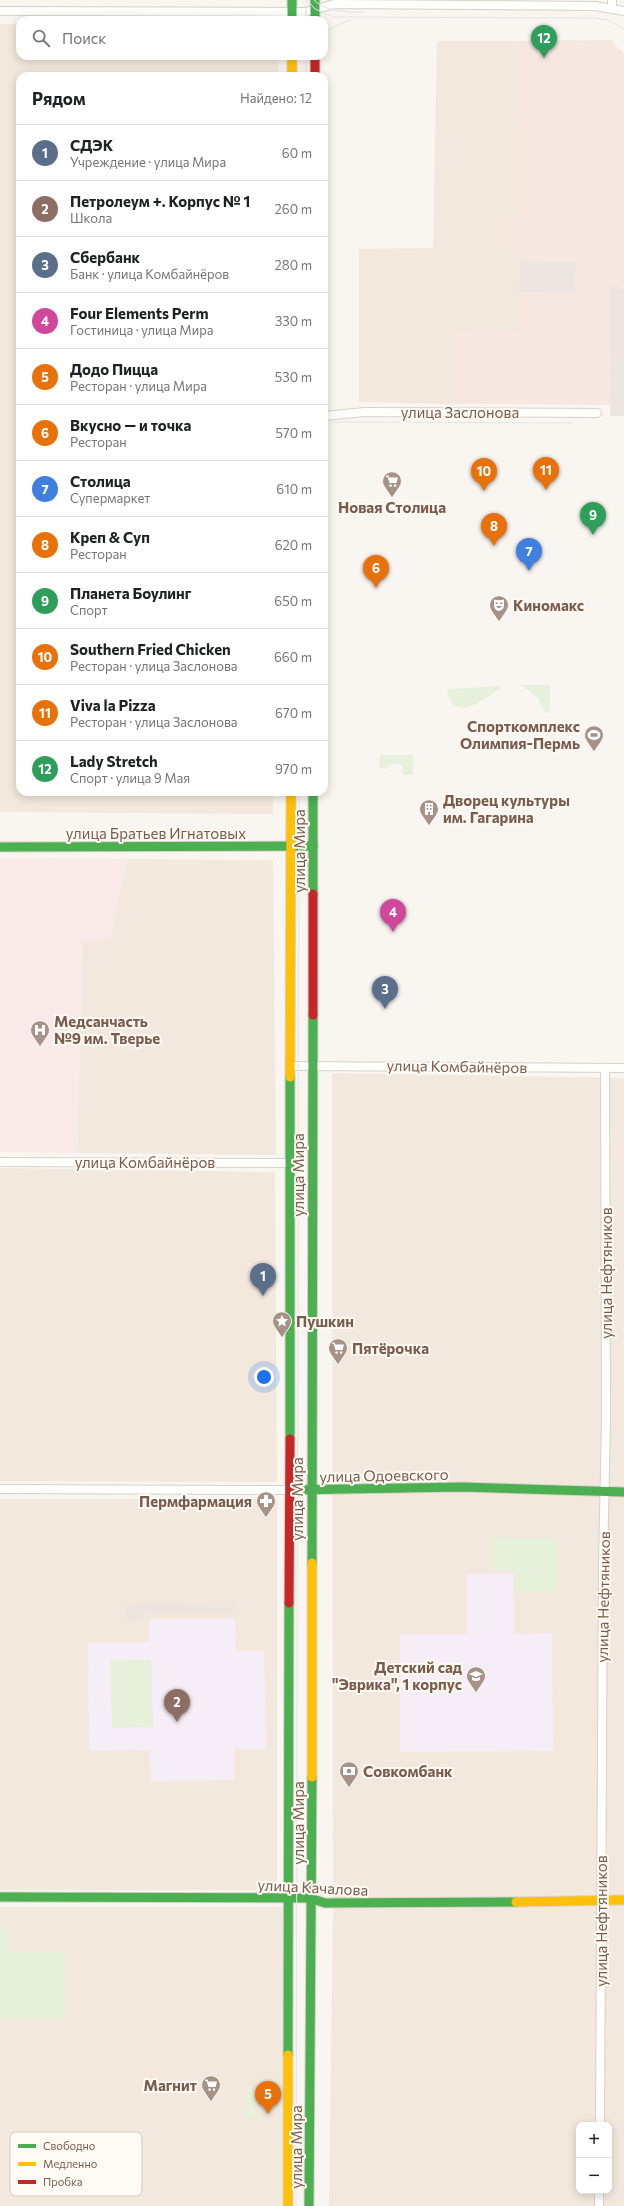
<!DOCTYPE html>
<html lang="ru">
<head>
<meta charset="utf-8">
<style>
  :root { --surface:#fff; --page:#f6f6f6; --text:#202124; --muted:#757577; --line:#e0e0e0; --accent:#b45309 }
  body { margin:0; font-family:Commissioner,sans-serif; background:var(--page); color:var(--text) }
  .controls { position:absolute; right:12px; bottom:12px; display:grid; overflow:hidden; border-radius:8px; box-shadow:0 2px 10px #0003 }
  .controls button { width:36px; height:36px; display:grid; place-items:center; padding:0; border:0; border-bottom:1px solid var(--line); background:var(--surface); color:var(--text); font:20px sans-serif }
  .you { position:absolute; left:264px; top:1377px; width:14px; height:14px; margin:-10px; border:3px solid #fff; border-radius:50%; background:#1a73e8; box-shadow:0 0 0 6px #1a73e833 }
  .badge { display:grid; place-items:center; width:26px; height:26px; border-radius:50%; background:var(--accent); color:#fff; font-size:13px; font-weight:700 }
  .pin { position:absolute; translate:-50% -33px; filter:drop-shadow(0 1px 2px #0008) }
  .pin::after { content:''; position:absolute; top:21px; width:14px; height:12px; background:inherit; clip-path:polygon(0 0,100% 0,50% 100%) }
  .list { margin:0; padding:0; list-style:none }
  h2 { display:flex; justify-content:space-between; align-items:center; height:52px; margin:0; padding:0 16px; font-size:17px }
  h2 small { font-size:13px; font-weight:400; color:var(--muted) }
  .list li { display:grid; grid-template-columns:26px 1fr auto; gap:12px; align-items:center; box-sizing:border-box; height:56px; padding:0 16px; border-top:1px solid var(--line) }
  .list b { display:block; font-size:15px; white-space:nowrap }
  .list p { margin:0; font-size:13px; white-space:nowrap; color:var(--muted) }
  .list em { font-size:13px; font-style:normal; color:var(--muted) }
  .icon { flex:none; width:22px; height:22px; fill:none; stroke:currentColor; stroke-width:2; stroke-linecap:round; stroke-linejoin:round }
  .map { position:relative; flex:none; width:624px; height:2206px; overflow:hidden }
  .search { position:absolute; background:var(--surface); box-shadow:0 2px 10px #0003; left:16px; top:16px; width:312px; height:44px; display:flex; align-items:center; gap:10px; box-sizing:border-box; padding:0 14px; border-radius:12px; color:var(--muted); font-size:15px }
  .panel { position:absolute; background:var(--surface); box-shadow:0 2px 10px #0003; left:16px; top:72px; width:312px; height:724px; border-radius:12px }
  .map>svg:first-child { display:block }
  .residential { fill:#f2e8de; fill-rule:evenodd }
  .commercial { fill:#f6e8e1 }
  .industrial { fill:#ede5e0 }
  .education { fill:#f6eef6 }
  .medical { fill:#fae9e9 }
  .green { fill:#e7f0db }
  .lines { fill:none; stroke-linecap:round; stroke-linejoin:round }
  .street-casing { stroke:#d7d1cb; stroke-width:10 }
  .fast-casing { stroke:#d9d2cb; stroke-width:11 }
  .slow-casing { stroke:#d9d2cb; stroke-width:11 }
  .jam-casing { stroke:#d9d2cb; stroke-width:11 }
  .street { stroke:#fefefd; stroke-width:8 }
  .fast { stroke:#4caf50; stroke-width:9 }
  .slow { stroke:#ffc107; stroke-width:9 }
  .jam { stroke:#c62828; stroke-width:9 }
  .tram { stroke:#e6e3e7; stroke-width:1 }
  .labels { text-anchor:middle; dominant-baseline:central; stroke-width:4; stroke-linejoin:round; paint-order:stroke }
  .street-label { font-size:15px; fill:#7a5c4d; stroke:#fffaf3 }
  .poi-label { font-size:15px; font-weight:bold; fill:#7a5c4d; stroke:#fffaf3; text-anchor:start }
  .key { fill:#fffaf3; stroke:#d7cbc1; stroke-width:1 }
  .key-label { font-size:11px; fill:#7a5c4d }
</style>
</head>
<body>
<div class="map">
<svg width="624" height="2206" viewBox="0 0 624 2206">
  <rect width="100%" height="100%" fill="#f9f5f0"/>
  <g class="residential">
    <path d="M0,24h20v32h259l-1,20h-258v716h253v22l-273,-2z"/>
    <path d="M437,41h78l-1,84 8,9 -2,81h-15v31l15,15 -1,70 -68,1v72l-92,-2v-153l74,-1z"/>
    <path d="M127,859l146,1 3,295 -199,-2 6,-211 27,-4z"/>
    <path d="M332,1073l292,5v1128h-295l4,-297zM579,2125h30v66h-30z"/>
    <path d="M0,1168l275,4 2,310 -277,-1z"/>
    <rect x="0" y="1499" width="277" height="391"/>
    <rect x="0" y="1907" width="285" height="299"/>
  </g>
  <path class="commercial" d="M611,40l13,14v235h-5v-3h-10l1,119 -159,-1v-72l67,-1 1,-39 56,1 1,-31 -56,-1 -15,-14v-32l15,-1 2,-80 -8,-9 1,-84z"/>
  <g class="industrial">
    <path d="M520,261l56,1 -1,31 -56,-1z"/>
    <path d="M609,286h10v3h5v127h-13l-1,-3z"/>
    <path d="M235,1602v10h-88l-10,8h-11l-1,-15z"/>
  </g>
  <g class="education">
    <path d="M467,1574h46l1,60 38,-1 1,118 -153,1v-118h67z"/>
    <path d="M235,1618l1,33h28l2,98h-32v31l-83,1 -1,-31 -61,1 -1,-108 61,-1v-23z"/>
  </g>
  <path class="medical" d="M0,858l127,1 -17,79 -27,4 -6,211 -77,-1z"/>
  <g class="green">
    <path d="M521,685h29v27l-4,1 -9,-16z"/>
    <path d="M503,686c-16,11 -50,41 -56,3z"/>
    <path d="M380,755h33v20h-10l-1,-10 -5,-2 -8,2 -2,4 -8,-1z"/>
    <path d="M490,1538h67v55l-42,-1v-22h-25z"/>
    <path d="M151,1659l2,68 -41,1 -2,-68z"/>
    <path d="M0,1928h9v24h57v67h-66z"/>
    <path d="M246,2089l9,1v28h-9z"/>
  </g>
  <g class="lines">
    <g class="street-casing">
      <g id="street">
        <path d="M612,9v-9"/>
        <path d="M0,11l306,1 28,-8 261,2 29,5"/>
        <path d="M324,416l41,-4 232,1"/>
        <path d="M290,1066l334,2"/>
        <path d="M0,1162l290,1"/>
        <path d="M0,1489l290,1"/>
        <path d="M600,2125l3,-559 3,-147 -1,-351"/>
        <path d="M599,2206v-15"/>
      </g>
    </g>
    <g class="fast-casing">
      <g id="fast">
        <path d="M292,0v20"/>
        <path d="M315,0v20"/>
        <path d="M0,847l313,-1"/>
        <path d="M313,894v-102"/>
        <path d="M290,1439v-362"/>
        <path d="M290,1490l172,-3 162,5"/>
        <path d="M312,1563l1,-548"/>
        <path d="M0,1897l310,1 15,5 191,-1"/>
        <path d="M288,2055l1,-452"/>
        <path d="M309,2206l3,-429"/>
      </g>
    </g>
    <g class="slow-casing">
      <g id="slow">
        <path d="M292,56v20"/>
        <path d="M290,1077l1,-285"/>
        <path d="M312,1777v-214"/>
        <path d="M516,1902l108,-2"/>
        <path d="M288,2206v-151"/>
      </g>
    </g>
    <g class="jam-casing">
      <g id="jam">
        <path d="M315,56v20"/>
        <path d="M313,1015v-121"/>
        <path d="M289,1603l1,-164"/>
      </g>
    </g>
    <use href="#street" class="street"/>
    <use href="#fast" class="fast"/>
    <use href="#slow" class="slow"/>
    <use href="#jam" class="jam"/>
    <g class="tram">
      <path d="M307,0l8,9 19,8 261,1 13,2 16,9"/>
      <path d="M314,0c14,13 33,12 51,12"/>
      <path d="M306,20v-20"/>
      <path d="M324,33l9,-6 17,-7"/>
      <path d="M306,56v20"/>
      <path d="M324,419l10,3 238,1"/>
      <path d="M296,2206l3,-1414"/>
    </g>
  </g>
  <defs>
    <g id="supermarket-pin" transform="scale(1)"><path d="M0 17L-7.5 6A9.5 9.5 0 1 1 7.5 6Z" fill="#a69286" stroke="#fffaf3"/><path d="M-6-5.5h2.5l.6 2H6L4.5 2H-2.5L-4.4-4H-6ZM-1.5 3.2a1.3 1.3 0 1 0 .1 0ZM3 3.2a1.3 1.3 0 1 0 .1 0Z" fill="#fff"/></g>
    <g id="theatre-pin" transform="scale(1)"><path d="M0 17L-7.5 6A9.5 9.5 0 1 1 7.5 6Z" fill="#a69286" stroke="#fffaf3"/><path d="M-5-5.5Q0-4 5-5.5V0Q5 5 0 6Q-5 5-5 0ZM-3.3-2.5H-1v1.5H-3.3ZM1-2.5H3.3v1.5H1ZM-2.8 1Q0 5.5 2.8 1Z" fill="#fff"/></g>
    <g id="stadium-pin" transform="scale(1)"><path d="M0 17L-7.5 6A9.5 9.5 0 1 1 7.5 6Z" fill="#a69286" stroke="#fffaf3"/><path d="M0-5a6.5 5 0 1 0 0 10a6.5 5 0 1 0 0-10ZM-3.5-1.8h7v3.6h-7Z" fill="#fff"/></g>
    <g id="building-pin" transform="scale(1)"><path d="M0 17L-7.5 6A9.5 9.5 0 1 1 7.5 6Z" fill="#a69286" stroke="#fffaf3"/><path d="M-4-6H4V6H1V3H-1V6H-4ZM-2.5-4.3h1.7v1.8h-1.7ZM.8-4.3h1.7v1.8H.8ZM-2.5-1h1.7V.8h-1.7ZM.8-1h1.7V.8H.8Z" fill="#fff"/></g>
    <g id="hospital-pin" transform="scale(1)"><path d="M0 17L-7.5 6A9.5 9.5 0 1 1 7.5 6Z" fill="#a69286" stroke="#fffaf3"/><path d="M-5-5h3v3.5h4V-5h3V5h-3V1.5h-4V5h-3Z" fill="#fff"/></g>
    <g id="sight-pin" transform="scale(1)"><path d="M0 17L-7.5 6A9.5 9.5 0 1 1 7.5 6Z" fill="#a69286" stroke="#fffaf3"/><path d="M0-6L1.8-2.2L6-1.7L2.9 1.2L3.7 5.4L0 3.3L-3.7 5.4L-2.9 1.2L-6-1.7L-1.8-2.2Z" fill="#fff"/></g>
    <g id="pharmacy-pin" transform="scale(1)"><path d="M0 17L-7.5 6A9.5 9.5 0 1 1 7.5 6Z" fill="#a69286" stroke="#fffaf3"/><path d="M-2-6h4v4h4v4h-4v4h-4v-4h-4v-4h4Z" fill="#fff"/></g>
    <g id="school-pin" transform="scale(1)"><path d="M0 17L-7.5 6A9.5 9.5 0 1 1 7.5 6Z" fill="#a69286" stroke="#fffaf3"/><path d="M0-5L7-2L0 1L-7-2ZM-4 1L0 2.5L4 1V4Q0 6-4 4Z" fill="#fff"/></g>
    <g id="bank-pin" transform="scale(1)"><path d="M0 17L-7.5 6A9.5 9.5 0 1 1 7.5 6Z" fill="#a69286" stroke="#fffaf3"/><path d="M-6-4H6V4H-6ZM0-2.3a2.3 2.3 0 1 0 0 4.6a2.3 2.3 0 1 0 0-4.6Z" fill="#fff"/></g>
  </defs>
  <g fill-rule="evenodd">
    <use href="#supermarket-pin" x="392" y="481"/>
    <use href="#theatre-pin" x="499" y="605"/>
    <use href="#stadium-pin" x="594" y="735"/>
    <use href="#building-pin" x="429" y="809"/>
    <use href="#hospital-pin" x="40" y="1030"/>
    <use href="#sight-pin" x="282" y="1321"/>
    <use href="#supermarket-pin" x="338" y="1348"/>
    <use href="#pharmacy-pin" x="266" y="1501"/>
    <use href="#school-pin" x="476" y="1676"/>
    <use href="#bank-pin" x="349" y="1771"/>
    <use href="#supermarket-pin" x="211" y="2085"/>
  </g>
  <g class="labels">
    <g class="street-label">
      <text x="460" y="412">улица Заслонова</text>
      <text x="156" y="833">улица Братьев Игнатовых</text>
      <text transform="translate(299 851) rotate(-90)">улица Мира</text>
      <text transform="translate(457 1066) rotate(1)">улица Комбайнёров</text>
      <text x="145" y="1162">улица Комбайнёров</text>
      <text transform="translate(298 1175) rotate(-90)">улица Мира</text>
      <text transform="translate(606 1273) rotate(-90)">улица Нефтяников</text>
      <text transform="translate(384 1475) rotate(-1)">улица Одоевского</text>
      <text transform="translate(297 1499) rotate(-90)">улица Мира</text>
      <text transform="translate(603 1597) rotate(-89)">улица Нефтяников</text>
      <text transform="translate(298 1823) rotate(-90)">улица Мира</text>
      <text transform="translate(313 1887) rotate(3)">улица Качалова</text>
      <text transform="translate(601 1921) rotate(-90)">улица Нефтяников</text>
      <text transform="translate(296 2147) rotate(-90)">улица Мира</text>
    </g>
    <g class="poi-label">
      <text x="392" y="507" text-anchor="middle">Новая Столица</text>
      <text x="513" y="605">Киномакс</text>
      <text x="580" y="726" text-anchor="end">Спорткомплекс<tspan x="580" dy="17">Олимпия-Пермь</tspan></text>
      <text x="443" y="800">Дворец культуры<tspan x="443" dy="17">им. Гагарина</tspan></text>
      <text x="54" y="1021">Медсанчасть<tspan x="54" dy="17">№9 им. Тверье</tspan></text>
      <text x="296" y="1321">Пушкин</text>
      <text x="352" y="1348">Пятёрочка</text>
      <text x="252" y="1501" text-anchor="end">Пермфармация</text>
      <text x="462" y="1667" text-anchor="end">Детский сад<tspan x="462" dy="17">"Эврика", 1 корпус</tspan></text>
      <text x="363" y="1771">Совкомбанк</text>
      <text x="197" y="2085" text-anchor="end">Магнит</text>
    </g>
  </g>
  <rect x="10" y="2132" width="132" height="64" rx="6" class="key"/>
  <rect x="18" y="2144" width="18" height="4" fill="#4caf50"/>
  <rect x="18" y="2162" width="18" height="4" fill="#ffc107"/>
  <rect x="18" y="2180" width="18" height="4" fill="#c62828"/>
  <g class="key-label">
    <text x="43" y="2150">Свободно</text>
    <text x="43" y="2168">Медленно</text>
    <text x="43" y="2186">Пробка</text>
  </g>
</svg>
<div class="controls">
<button>+</button>
<button>−</button>
</div>
<div class="you"></div>
<div class="pin badge" style="left:263px;top:1296px;background:#5c6f8a">1</div>
<div class="pin badge" style="left:177px;top:1722px;background:#8d6e63">2</div>
<div class="pin badge" style="left:385px;top:1009px;background:#5c6f8a">3</div>
<div class="pin badge" style="left:393px;top:932px;background:#d1479c">4</div>
<div class="pin badge" style="left:268px;top:2114px;background:#e8710a">5</div>
<div class="pin badge" style="left:376px;top:588px;background:#e8710a">6</div>
<div class="pin badge" style="left:529px;top:571px;background:#3f7fe0">7</div>
<div class="pin badge" style="left:494px;top:546px;background:#e8710a">8</div>
<div class="pin badge" style="left:593px;top:535px;background:#2e9e5b">9</div>
<div class="pin badge" style="left:484px;top:491px;background:#e8710a">10</div>
<div class="pin badge" style="left:546px;top:490px;background:#e8710a">11</div>
<div class="pin badge" style="left:544px;top:58px;background:#2e9e5b">12</div>
<div class="search"><svg class="icon" aria-label="search" viewBox="0 0 24 24"><circle cx="10" cy="10" r="6"/><path d="M15 15l6 6"/></svg>Поиск</div>
<section class="panel">
<h2>Рядом<small>Найдено: 12</small></h2>
<ul class="list">
<li><span class="badge" style="background:#5c6f8a">1</span><div><b>СДЭК</b><p>Учреждение · улица Мира</p></div><em>60 m</em></li>
<li><span class="badge" style="background:#8d6e63">2</span><div><b>Петролеум +. Корпус № 1</b><p>Школа</p></div><em>260 m</em></li>
<li><span class="badge" style="background:#5c6f8a">3</span><div><b>Сбербанк</b><p>Банк · улица Комбайнёров</p></div><em>280 m</em></li>
<li><span class="badge" style="background:#d1479c">4</span><div><b>Four Elements Perm</b><p>Гостиница · улица Мира</p></div><em>330 m</em></li>
<li><span class="badge" style="background:#e8710a">5</span><div><b>Додо Пицца</b><p>Ресторан · улица Мира</p></div><em>530 m</em></li>
<li><span class="badge" style="background:#e8710a">6</span><div><b>Вкусно — и точка</b><p>Ресторан</p></div><em>570 m</em></li>
<li><span class="badge" style="background:#3f7fe0">7</span><div><b>Столица</b><p>Супермаркет</p></div><em>610 m</em></li>
<li><span class="badge" style="background:#e8710a">8</span><div><b>Креп &amp; Суп</b><p>Ресторан</p></div><em>620 m</em></li>
<li><span class="badge" style="background:#2e9e5b">9</span><div><b>Планета Боулинг</b><p>Спорт</p></div><em>650 m</em></li>
<li><span class="badge" style="background:#e8710a">10</span><div><b>Southern Fried Chicken</b><p>Ресторан · улица Заслонова</p></div><em>660 m</em></li>
<li><span class="badge" style="background:#e8710a">11</span><div><b>Viva la Pizza</b><p>Ресторан · улица Заслонова</p></div><em>670 m</em></li>
<li><span class="badge" style="background:#2e9e5b">12</span><div><b>Lady Stretch</b><p>Спорт · улица 9 Мая</p></div><em>970 m</em></li>
</ul>
</section>
</div>
</body>
</html>
